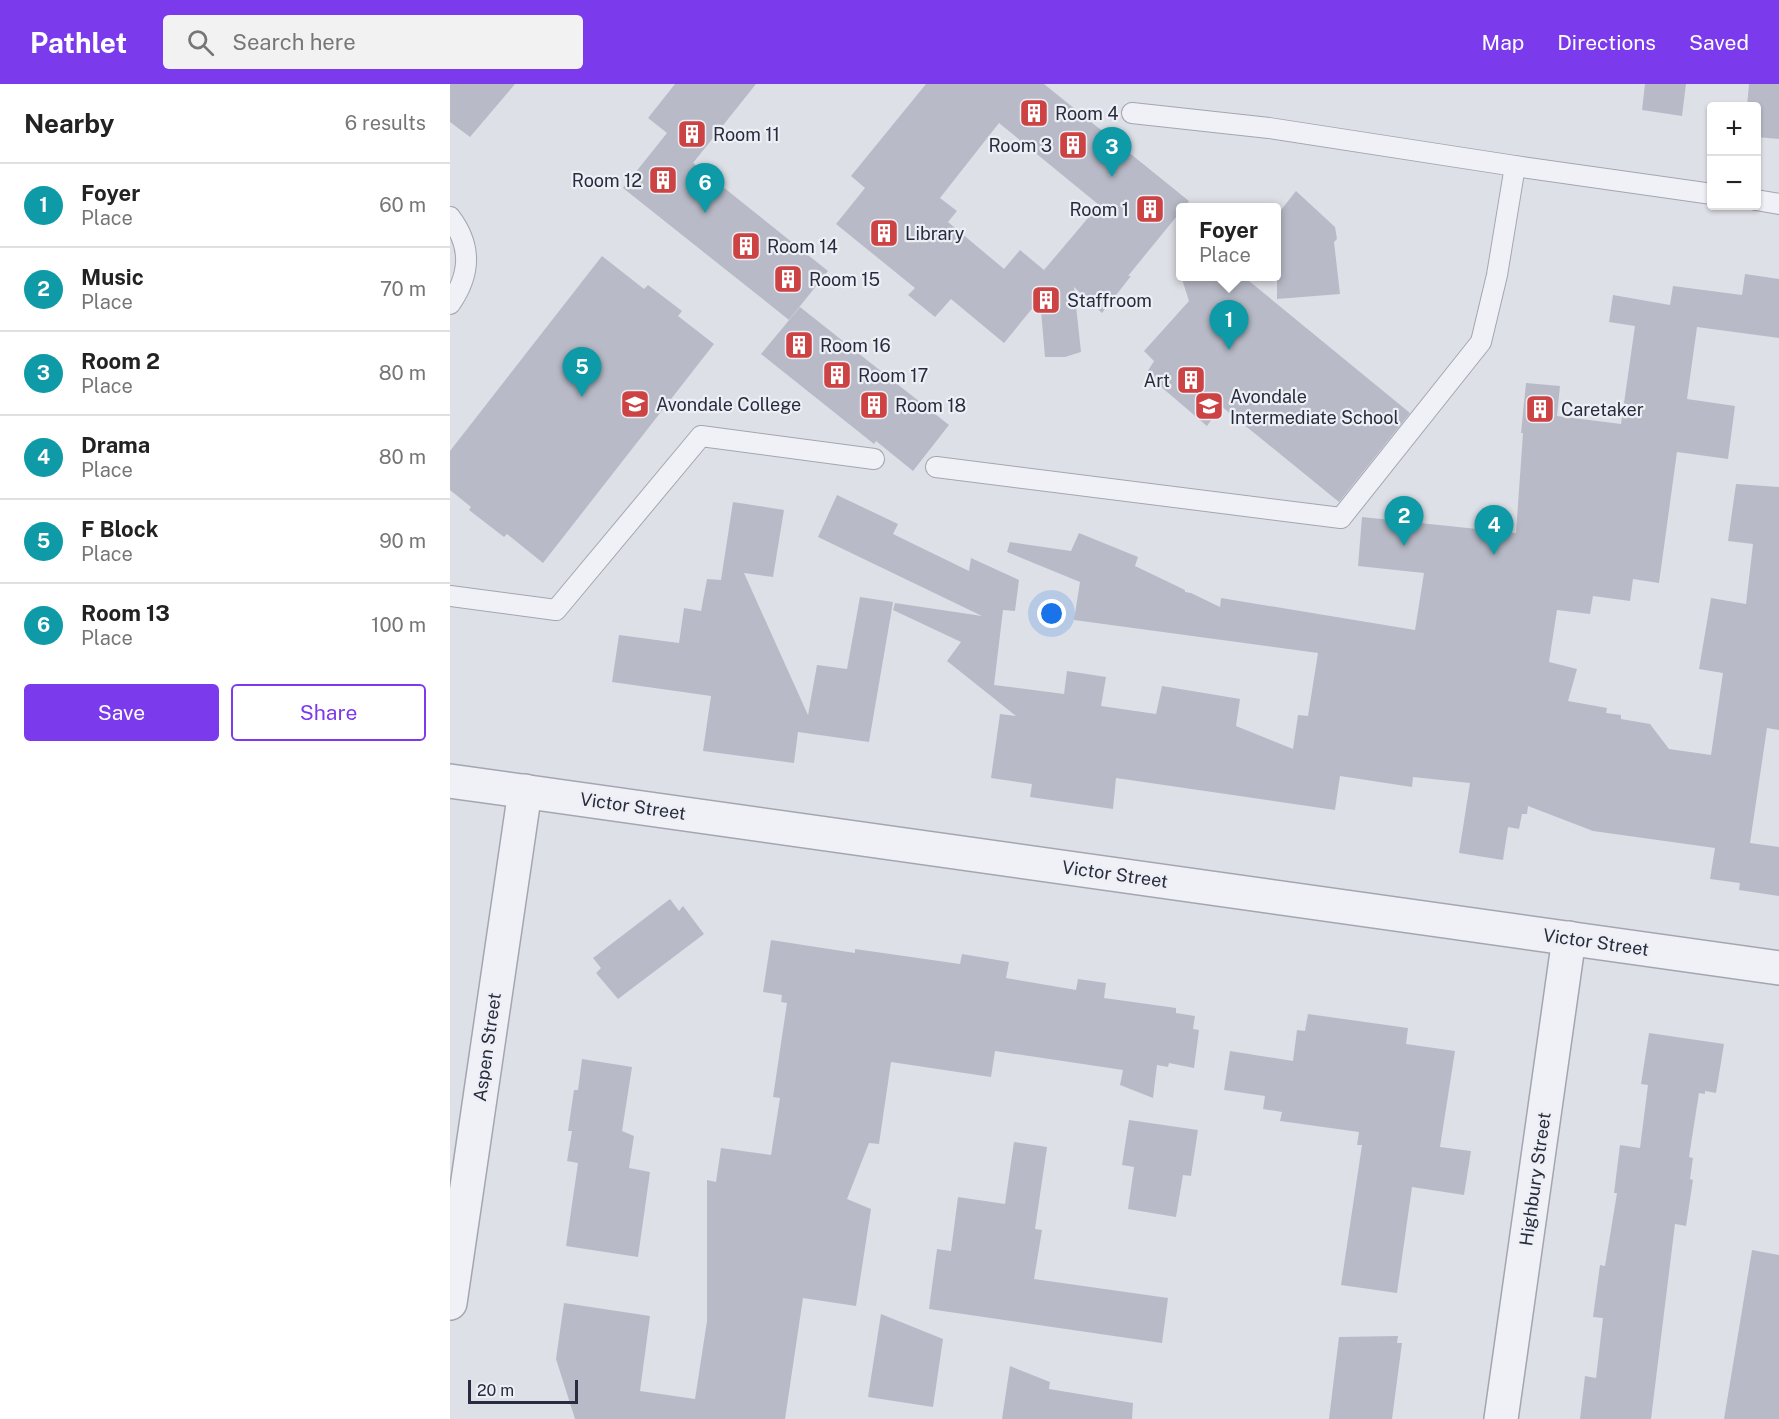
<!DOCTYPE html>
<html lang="en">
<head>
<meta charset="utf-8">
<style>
  :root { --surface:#fff; --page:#f2f2f2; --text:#222; --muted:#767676; --line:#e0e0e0; --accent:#7c3aed }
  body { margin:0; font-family:"Public Sans",sans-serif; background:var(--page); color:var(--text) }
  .controls { position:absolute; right:18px; top:18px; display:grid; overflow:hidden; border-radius:6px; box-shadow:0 2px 4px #0004 }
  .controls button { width:54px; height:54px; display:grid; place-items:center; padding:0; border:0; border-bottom:2px solid var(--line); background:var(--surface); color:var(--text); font:30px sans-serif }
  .scale { position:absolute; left:18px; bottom:15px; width:110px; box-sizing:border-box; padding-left:6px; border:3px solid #272c3e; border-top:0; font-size:16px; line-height:21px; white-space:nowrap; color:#272c3e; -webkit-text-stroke:4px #edeff5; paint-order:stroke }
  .you { position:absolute; left:602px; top:530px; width:21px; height:21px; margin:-15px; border:4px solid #fff; border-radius:50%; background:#1a73e8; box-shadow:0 0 0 9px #1a73e833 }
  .badge { display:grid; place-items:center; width:39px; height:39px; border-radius:50%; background:var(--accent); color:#fff; font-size:20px; font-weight:700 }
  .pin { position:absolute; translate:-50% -50px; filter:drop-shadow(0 2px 3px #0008) }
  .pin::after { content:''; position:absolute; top:32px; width:21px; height:18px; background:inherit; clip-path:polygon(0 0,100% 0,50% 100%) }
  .popup { position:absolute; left:726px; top:119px; width:105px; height:78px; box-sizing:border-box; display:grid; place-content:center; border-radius:6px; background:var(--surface); filter:drop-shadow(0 2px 4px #0005); font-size:20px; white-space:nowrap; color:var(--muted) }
  .popup b { font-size:22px; color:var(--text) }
  .popup::after { content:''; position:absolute; left:50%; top:100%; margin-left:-12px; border:12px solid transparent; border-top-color:var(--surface) }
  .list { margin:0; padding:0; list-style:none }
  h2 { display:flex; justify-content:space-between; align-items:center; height:78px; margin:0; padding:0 24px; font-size:26px }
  h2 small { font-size:20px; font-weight:400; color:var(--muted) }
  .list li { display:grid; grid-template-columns:39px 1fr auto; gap:18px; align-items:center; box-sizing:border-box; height:84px; padding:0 24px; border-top:2px solid var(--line) }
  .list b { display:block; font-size:22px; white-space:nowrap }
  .list p { margin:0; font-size:20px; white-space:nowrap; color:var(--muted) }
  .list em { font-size:20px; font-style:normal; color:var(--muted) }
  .actions { display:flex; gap:12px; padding:18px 24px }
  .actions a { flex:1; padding:14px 0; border:2px solid var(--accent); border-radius:6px; text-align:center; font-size:21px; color:var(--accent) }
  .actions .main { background:var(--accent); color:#fff }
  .icon { flex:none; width:33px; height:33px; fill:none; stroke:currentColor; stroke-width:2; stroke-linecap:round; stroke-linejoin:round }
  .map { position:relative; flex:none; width:1329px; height:1335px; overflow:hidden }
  header { display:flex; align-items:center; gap:36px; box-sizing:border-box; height:84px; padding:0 30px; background:var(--accent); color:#fff }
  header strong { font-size:28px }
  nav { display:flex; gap:33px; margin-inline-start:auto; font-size:21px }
  .search { width:420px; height:54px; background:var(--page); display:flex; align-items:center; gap:15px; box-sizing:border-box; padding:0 21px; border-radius:6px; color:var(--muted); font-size:22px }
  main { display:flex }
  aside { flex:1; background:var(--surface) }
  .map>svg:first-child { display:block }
  .building { fill:#b8bbc7; fill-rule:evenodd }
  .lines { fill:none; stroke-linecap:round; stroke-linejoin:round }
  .service-casing { stroke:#a3a6b1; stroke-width:22 }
  .minor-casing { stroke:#a3a6b1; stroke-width:36 }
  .tertiary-casing { stroke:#a3a6b1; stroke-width:36 }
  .service { stroke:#f0f1f6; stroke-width:20 }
  .minor { stroke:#f0f1f6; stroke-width:33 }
  .tertiary { stroke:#f0f1f6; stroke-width:33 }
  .labels { text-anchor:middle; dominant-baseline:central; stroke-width:4.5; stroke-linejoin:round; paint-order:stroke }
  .poi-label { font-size:18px; fill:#272c3e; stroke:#edeff5; text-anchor:start }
  .street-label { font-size:18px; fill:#272c3e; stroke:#edeff5 }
</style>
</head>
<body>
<header>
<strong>Pathlet</strong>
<div class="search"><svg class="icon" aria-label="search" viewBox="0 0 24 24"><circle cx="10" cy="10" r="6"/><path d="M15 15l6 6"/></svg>Search here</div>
<nav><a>Map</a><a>Directions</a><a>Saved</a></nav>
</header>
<main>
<aside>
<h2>Nearby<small>6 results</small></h2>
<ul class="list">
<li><span class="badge" style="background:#0f9aa8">1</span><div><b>Foyer</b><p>Place</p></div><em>60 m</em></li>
<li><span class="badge" style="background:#0f9aa8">2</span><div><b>Music</b><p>Place</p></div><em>70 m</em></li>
<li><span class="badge" style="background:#0f9aa8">3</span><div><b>Room 2</b><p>Place</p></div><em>80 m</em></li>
<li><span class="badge" style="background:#0f9aa8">4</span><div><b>Drama</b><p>Place</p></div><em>80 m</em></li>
<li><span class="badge" style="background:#0f9aa8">5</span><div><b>F Block</b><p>Place</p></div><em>90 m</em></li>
<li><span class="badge" style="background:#0f9aa8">6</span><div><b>Room 13</b><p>Place</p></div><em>100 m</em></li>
</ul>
<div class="actions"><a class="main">Save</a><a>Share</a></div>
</aside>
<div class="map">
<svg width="1329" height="1335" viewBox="0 0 1329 1335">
  <rect width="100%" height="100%" fill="#dee0e7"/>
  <g class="building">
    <path d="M0,0h65l-45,53 -20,-15z"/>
    <path d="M225,0h81l-63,79 135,108 -39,49 -166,-132 44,-55 -19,-15z"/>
    <path d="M476,0h118l145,117 -5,6h-3v4l-53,65h3l-29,37 -28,-26 7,65 -16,5h-20l-5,-58 -36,44 -53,-44 -16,18 -27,-22 7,-7 -79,-64 29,-36 -14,-12zM549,39l100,82 -55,65 -24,-20 -16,19 -56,-47 9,-11 -17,-13z"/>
    <path d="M1195,0h41l-4,32 -40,-6z"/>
    <path d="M1299,0h30v55l-23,-2v-31h-9z"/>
    <path d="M846,107l39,36 2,12 -3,3 6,52 -63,5v-84z"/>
    <path d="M152,172l42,33 4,-4 34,26 -4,5 36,28 -171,219 -36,-29 -3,3 -35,-27 2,-3 -21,-17v-39z"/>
    <path d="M1295,190l34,5v59l-82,-11 -10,72 48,7 -7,53 -51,-7 -18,131 -26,-4 -3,22 -37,-5 -3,18 -33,-4 -8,52 28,7 -9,32 39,7 -1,5 15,2v4l29,5 19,25 42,6 12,-82 -24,-4 12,-71 35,6 7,-60 -25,-3 8,-57 43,3v243l-12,-2 -17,115 29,4v49l-40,-6 1,-7 -30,-4 5,-31 -122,-17 -65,-25 -1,8h-5l-3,15 -11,-2 -5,33 -44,-7 11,-70 -57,-6 -1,10 -72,-11 -5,34 -219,-32 -3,31 -83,-12 2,-13 -41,-6 9,-64 16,2 -69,-55 14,-19 -68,-32 2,-7 87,13 -164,-79 19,-42 61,29 -5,10 76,37 2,-13 48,22 -4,31 -12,-1 -9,75 70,9 3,-23 39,6 -5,29 55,8 6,-28 78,13 -4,27 57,23 5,-34 10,1 10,-63 -244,-33 6,-38 -73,-30 3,-10 61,9 8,-18 59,24 -3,9 50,24v2l6,1 29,14 1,-9 194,32 9,-57 -66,-7 4,-49 154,16 7,-100h-2l5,-50 34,3 -3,30 64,8 14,-98 -26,-4 4,-27 57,10 3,-19 69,9z"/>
    <path d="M731,192h62l167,137 -71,89 -118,-96 -14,20 -61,-52 8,-13 -10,-10 45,-50z"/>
    <path d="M350,223l149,118 -36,46 -37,-30 -2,3 -113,-90z"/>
    <path d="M283,418l51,8 -11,67 -29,-4 64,142 9,-50 30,4 13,-72 33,5 -24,140 -71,-10 -4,31 -91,-12 8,-55 -99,-14 7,-47 60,8 5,-35 17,3 6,-32 14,1z"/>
    <path d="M220,815l9,12 4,-5 21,28 -86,65 -22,-26 5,-5 -8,-10z"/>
    <path d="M321,856l84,13v-4l105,15 2,-10 47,8 -3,16 70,12 2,-11 28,4 -2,15 72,10v5l19,3 -2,13 6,1 -5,38 -25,-5 -1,4 -11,-2 -4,33 -33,-13 3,-15 -128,-19 -4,26 -100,-15 -12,82 -10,-1 -22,56 24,10 -15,97 -53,-8 -18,121h-210l-19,-60 8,-56 86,13 -10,75 55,8 12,-78v-141l9,2 5,-34 50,7 9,-57 -7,-1 14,-94 -6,-1 1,-7 -19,-3z"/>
    <path d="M858,930l100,14 -2,16 49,7 -15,96 31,4 -7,44 -52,-8 -15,106 -56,-8 21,-140h-5l2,-13 -79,-11 2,-9 -19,-3 2,-13 -41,-6 6,-39 63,10 4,-31 8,1z"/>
    <path d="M1199,949l75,11 -8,49 -11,-2v3l-6,-1 -10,64 4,1 -3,21 3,1 -7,46 -11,-2 -24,195h-71l5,-43 11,2 7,-60 -10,-1 7,-52 5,1 12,-73h-3l6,-48 20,3 8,-63 -7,-1z"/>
    <path d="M132,975l50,8 -10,64 12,5 -5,32 21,4 -12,85 -72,-11 12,-83 -11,-2 5,-30h-4l6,-41h4z"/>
    <path d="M679,1036l69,10 -7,46 -8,-1 -7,42 -48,-8 6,-42 -12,-2z"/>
    <path d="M564,1058l33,5 -12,82 7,1 -8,49 134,19 -6,45 -233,-34 8,-60 14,2 7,-54 47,7z"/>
    <path d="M1302,1166l27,5v164h-55z"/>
    <path d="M431,1230l62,25 -10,68 -65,-10z"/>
    <path d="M948,1252l-1,7h5l-10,76h-63l10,-82z"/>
    <path d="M560,1282l40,16 -1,7 84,14 -1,16h-130z"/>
  </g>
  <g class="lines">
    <g class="service-casing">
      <g id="service">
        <path d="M682,29l137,15 246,38 197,28"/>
        <path d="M1306,116l23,4"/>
        <path d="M0,133c22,29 21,57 0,87"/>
        <path d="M486,383l405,51 140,-176 16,-67 18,-109"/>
        <path d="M0,512l106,14 145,-174 173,23"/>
      </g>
    </g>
    <g class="minor-casing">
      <g id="minor">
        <path d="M0,1219l75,-512"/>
        <path d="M1051,1335l68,-481"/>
      </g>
    </g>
    <g class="tertiary-casing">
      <path id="tertiary" d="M0,697l1329,187"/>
    </g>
    <use href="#service" class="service"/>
    <use href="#minor" class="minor"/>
    <use href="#tertiary" class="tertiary"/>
  </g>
  <defs>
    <g id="building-square" transform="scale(1.5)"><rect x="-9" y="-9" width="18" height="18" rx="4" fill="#cd4243" stroke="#edeff5"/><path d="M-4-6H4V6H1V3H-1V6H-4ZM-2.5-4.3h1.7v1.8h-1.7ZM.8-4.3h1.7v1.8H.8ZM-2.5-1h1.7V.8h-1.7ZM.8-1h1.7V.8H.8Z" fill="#fff"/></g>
    <g id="school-square" transform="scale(1.5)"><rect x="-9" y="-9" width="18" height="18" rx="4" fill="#cd4243" stroke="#edeff5"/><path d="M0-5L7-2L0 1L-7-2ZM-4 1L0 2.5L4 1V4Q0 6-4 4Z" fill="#fff"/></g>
  </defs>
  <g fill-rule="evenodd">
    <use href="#building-square" x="584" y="29"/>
    <use href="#building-square" x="242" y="50"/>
    <use href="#building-square" x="623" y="61"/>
    <use href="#building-square" x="213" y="96"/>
    <use href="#building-square" x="700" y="125"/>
    <use href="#building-square" x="434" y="149"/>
    <use href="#building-square" x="296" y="162"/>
    <use href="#building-square" x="338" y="195"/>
    <use href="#building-square" x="596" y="216"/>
    <use href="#building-square" x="349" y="261"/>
    <use href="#building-square" x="387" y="291"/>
    <use href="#building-square" x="741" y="296"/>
    <use href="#school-square" x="185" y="320"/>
    <use href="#building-square" x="424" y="321"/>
    <use href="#school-square" x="759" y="322"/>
    <use href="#building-square" x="1090" y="325"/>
  </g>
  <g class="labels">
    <g class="poi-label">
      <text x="605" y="29">Room 4</text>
      <text x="263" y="50">Room 11</text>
      <text x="602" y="61" text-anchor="end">Room 3</text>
      <text x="192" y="96" text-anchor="end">Room 12</text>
      <text x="679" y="125" text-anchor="end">Room 1</text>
      <text x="455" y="149">Library</text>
      <text x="317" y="162">Room 14</text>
      <text x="359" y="195">Room 15</text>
      <text x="617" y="216">Staffroom</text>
      <text x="370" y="261">Room 16</text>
      <text x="408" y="291">Room 17</text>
      <text x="720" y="296" text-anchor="end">Art</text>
      <text x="780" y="312">Avondale<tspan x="780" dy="21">Intermediate School</tspan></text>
      <text x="206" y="320">Avondale College</text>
      <text x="445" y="321">Room 18</text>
      <text x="1111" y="325">Caretaker</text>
    </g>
    <g class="street-label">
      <text transform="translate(183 722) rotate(8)">Victor Street</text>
      <text transform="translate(665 790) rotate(8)">Victor Street</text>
      <text transform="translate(1146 858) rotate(8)">Victor Street</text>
      <text transform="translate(37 963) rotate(-82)">Aspen Street</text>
      <text transform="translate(1085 1095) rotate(-82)">Highbury Street</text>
    </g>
  </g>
</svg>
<div class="controls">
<button>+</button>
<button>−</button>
</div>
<div class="scale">20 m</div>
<div class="you"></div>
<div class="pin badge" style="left:779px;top:266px;background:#0f9aa8">1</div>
<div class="popup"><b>Foyer</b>Place</div>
<div class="pin badge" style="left:954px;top:462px;background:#0f9aa8">2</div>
<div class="pin badge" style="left:662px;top:93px;background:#0f9aa8">3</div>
<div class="pin badge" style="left:1044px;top:471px;background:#0f9aa8">4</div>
<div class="pin badge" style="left:132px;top:313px;background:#0f9aa8">5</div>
<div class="pin badge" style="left:255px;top:129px;background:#0f9aa8">6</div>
</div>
</main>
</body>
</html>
